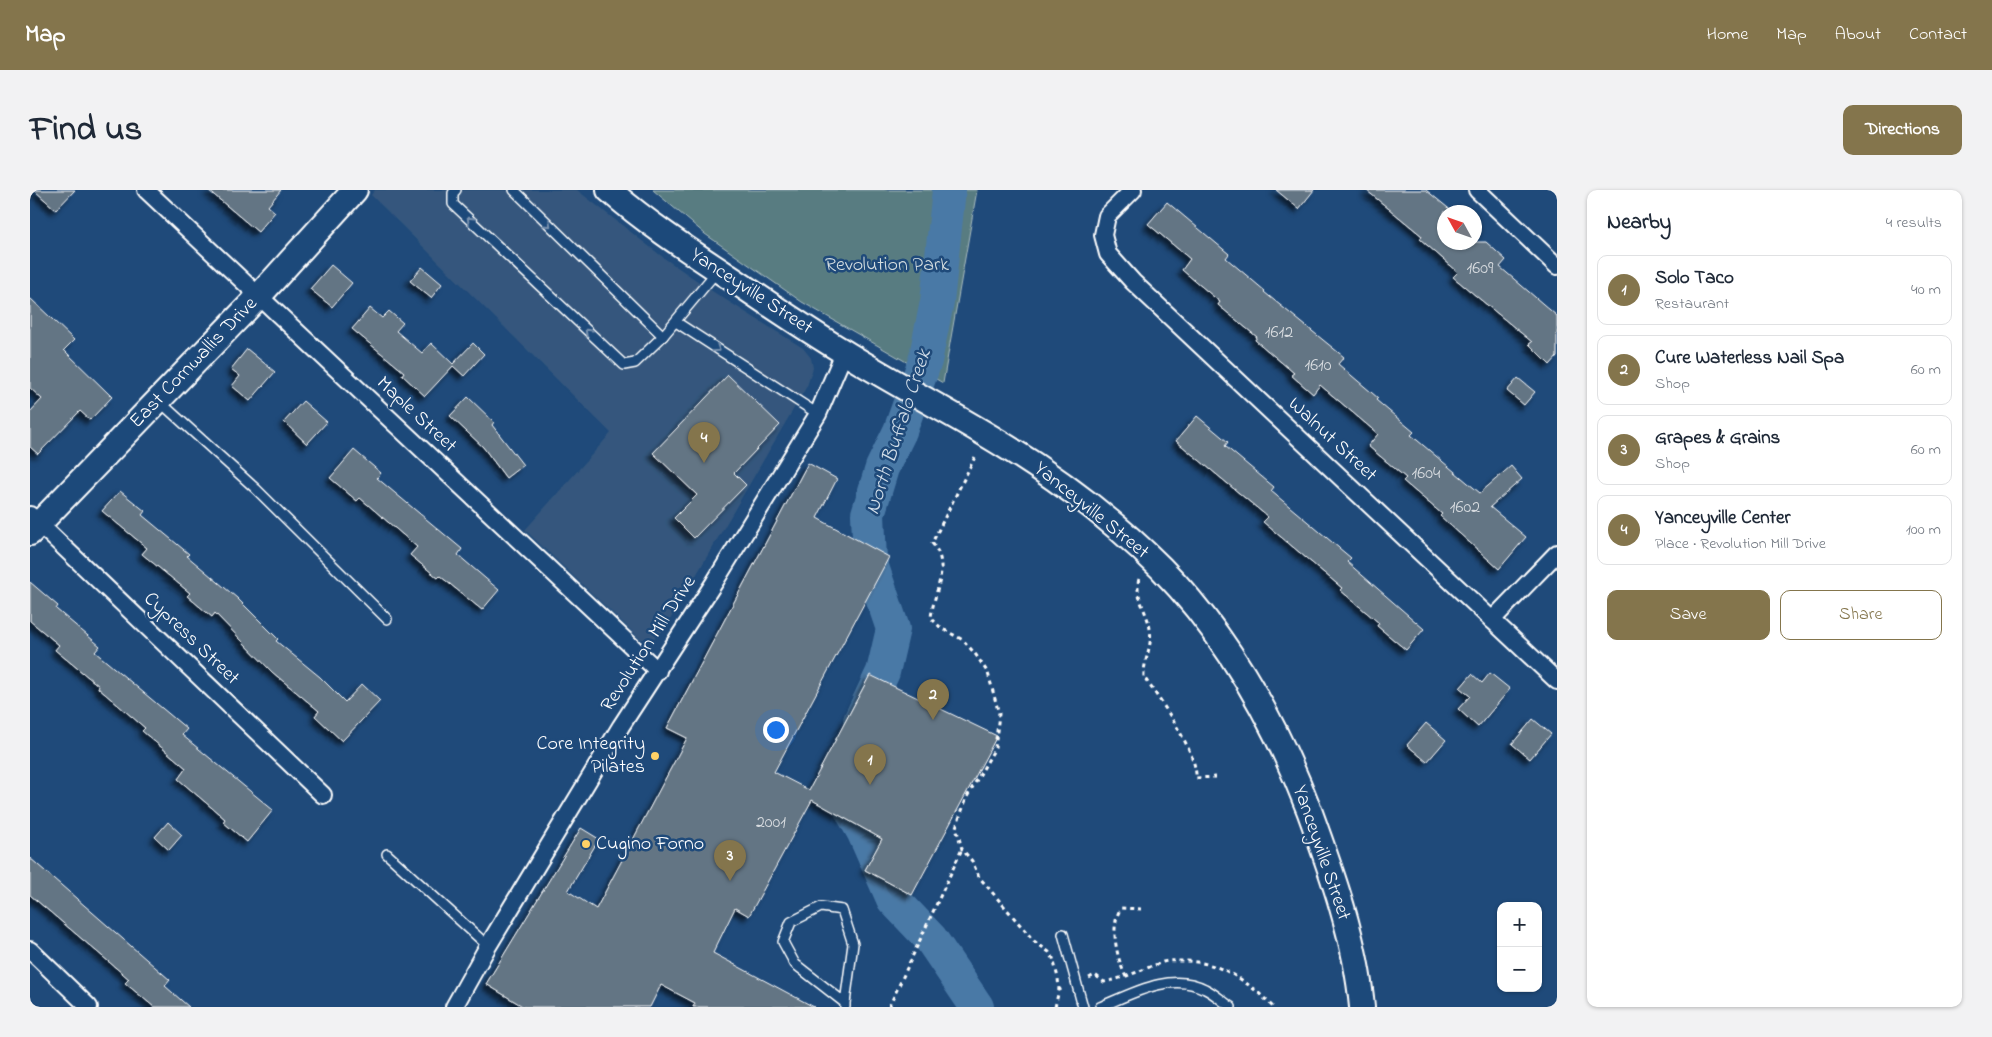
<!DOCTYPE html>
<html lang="en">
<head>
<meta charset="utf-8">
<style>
  :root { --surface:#fff; --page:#f2f2f3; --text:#1f2937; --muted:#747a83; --line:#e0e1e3; --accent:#84754c }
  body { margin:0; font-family:"Indie Flower",sans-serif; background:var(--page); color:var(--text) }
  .controls { position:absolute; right:15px; bottom:15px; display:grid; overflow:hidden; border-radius:10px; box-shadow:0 1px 4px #0004 }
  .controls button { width:45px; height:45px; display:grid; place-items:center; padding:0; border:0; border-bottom:1px solid var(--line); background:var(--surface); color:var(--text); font:25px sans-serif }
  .compass { position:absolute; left:1407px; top:15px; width:45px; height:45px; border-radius:50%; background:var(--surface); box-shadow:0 1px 4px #0004; rotate:310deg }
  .you { position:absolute; left:745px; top:539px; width:18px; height:18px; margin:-12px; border:4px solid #fff; border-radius:50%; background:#1a73e8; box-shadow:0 0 0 8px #1a73e833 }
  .badge { display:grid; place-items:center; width:32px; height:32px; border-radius:50%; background:var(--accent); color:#fff; font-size:16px; font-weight:700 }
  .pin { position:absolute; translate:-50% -41px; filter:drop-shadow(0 1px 2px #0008) }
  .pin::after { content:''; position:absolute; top:26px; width:18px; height:15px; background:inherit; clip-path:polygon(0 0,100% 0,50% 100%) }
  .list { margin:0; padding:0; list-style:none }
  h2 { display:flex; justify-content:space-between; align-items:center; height:65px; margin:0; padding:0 20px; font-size:21px }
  h2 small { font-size:16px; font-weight:400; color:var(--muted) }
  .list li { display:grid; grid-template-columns:32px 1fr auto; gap:15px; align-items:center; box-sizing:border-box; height:70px; margin:0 10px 10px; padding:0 10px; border:1px solid var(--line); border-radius:10px }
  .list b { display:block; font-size:19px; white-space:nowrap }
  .list p { margin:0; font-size:16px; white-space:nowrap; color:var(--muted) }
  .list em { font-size:16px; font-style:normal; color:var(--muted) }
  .actions { display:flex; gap:10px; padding:15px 20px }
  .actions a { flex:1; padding:11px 0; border:1px solid var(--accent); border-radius:10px; text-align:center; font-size:18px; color:var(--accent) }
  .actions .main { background:var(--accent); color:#fff }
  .map { position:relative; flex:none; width:1527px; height:817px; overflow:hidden; border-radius:10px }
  header { display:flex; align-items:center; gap:30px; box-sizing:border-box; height:70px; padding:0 25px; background:var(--accent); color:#fff }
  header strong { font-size:24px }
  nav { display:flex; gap:28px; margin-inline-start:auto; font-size:18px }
  .intro { display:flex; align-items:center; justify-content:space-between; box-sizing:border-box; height:120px; padding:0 30px }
  h1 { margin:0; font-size:35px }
  .button { padding:12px 22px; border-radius:10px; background:var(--accent); color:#fff; font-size:18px; font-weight:700 }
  main { display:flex; gap:30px; padding:0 30px }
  aside { flex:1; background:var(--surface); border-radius:10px; box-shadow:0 1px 4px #0004 }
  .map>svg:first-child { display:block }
  .built { fill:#34577d }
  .green { fill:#587c81; stroke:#acbec0 }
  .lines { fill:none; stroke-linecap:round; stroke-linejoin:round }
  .river { stroke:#4a79a6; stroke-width:34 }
  .building { fill:#647584; stroke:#fff; filter:url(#shadow) }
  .service-casing { stroke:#fff; stroke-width:12 }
  .minor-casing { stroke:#fff; stroke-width:20 }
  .secondary-casing { stroke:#fff; stroke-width:28 }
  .path { stroke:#fff; stroke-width:3; stroke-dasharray:4 4; stroke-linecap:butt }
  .service { stroke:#1f4a7a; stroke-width:9 }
  .minor { stroke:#1f4a7a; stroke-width:16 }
  .secondary { stroke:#1f4a7a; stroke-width:24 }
  .oneway { stroke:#7992af }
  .poi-dot { fill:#ffd166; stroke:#1f4a7a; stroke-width:2 }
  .labels { text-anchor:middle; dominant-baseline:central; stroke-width:5; stroke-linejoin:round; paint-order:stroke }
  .number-label { font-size:18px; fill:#d8dce0 }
  .park-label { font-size:20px; fill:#d5dee0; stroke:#1f4a7a }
  .street-label { font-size:20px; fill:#fff; stroke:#1f4a7a }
  .poi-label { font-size:20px; fill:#fff; stroke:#1f4a7a; text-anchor:end }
  .water-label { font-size:21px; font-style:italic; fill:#d2dee9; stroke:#1f4a7a }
</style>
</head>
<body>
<header>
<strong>Map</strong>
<nav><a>Home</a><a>Map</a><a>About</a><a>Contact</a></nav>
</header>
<div class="intro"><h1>Find us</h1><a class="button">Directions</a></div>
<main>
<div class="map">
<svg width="1527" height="817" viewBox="0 0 1527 817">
  <defs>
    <filter id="shadow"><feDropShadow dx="-4.5" dy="4.5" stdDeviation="2.5" flood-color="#0009"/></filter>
  </defs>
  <rect width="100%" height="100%" fill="#1f4a7a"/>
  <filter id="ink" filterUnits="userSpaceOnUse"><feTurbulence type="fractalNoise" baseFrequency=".02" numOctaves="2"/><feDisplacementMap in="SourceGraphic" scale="10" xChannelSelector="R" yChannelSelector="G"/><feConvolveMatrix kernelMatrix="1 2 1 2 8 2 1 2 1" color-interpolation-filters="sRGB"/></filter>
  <g filter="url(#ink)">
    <path class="built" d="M345,0h202l87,68 51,35 88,55 8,10 2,10 -6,18 -143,244 -11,9h-13l-115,-109 86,-97 -240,-238z"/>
    <path class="green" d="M623,0h324l-34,193 -141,-81 -97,-68z"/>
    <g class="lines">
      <g class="river">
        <path d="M830,531l23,-49 10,-43 -23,-68 -2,-47 14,-46 18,-37 25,-70 12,-59 12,-112"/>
        <path d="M808,597l25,44 30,68 38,40 46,68"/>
      </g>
    </g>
    <g class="building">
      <path d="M4,0h41l-19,20z"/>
      <path d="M178,0h73l-13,16 7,6 -17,20z"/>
      <path d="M1246,0h38l-15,19z"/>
      <path d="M1336,0h60l27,22h-9v30h42l20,18 -6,7 57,49v41l-7,8 -21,-21 3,-2 -79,-65 5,-5 -38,-33 2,-3z"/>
      <path d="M1137,12l62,52 -3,4 39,33 -1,1 80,65 -6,7 40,34 -2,2 38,32 -3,3 69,58 31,-27 11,13 -32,28 36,30 -27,32 -59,-53 2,-2 -39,-33 3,-3 -38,-32 10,-12 -58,-49 -7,9 -22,-19 3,-2 -39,-33 2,-3 -39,-32 2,-3 -38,-32 8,-11 -42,-35z"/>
      <path d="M301,75l21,18 -20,24 -22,-18z"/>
      <path d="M392,77l20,17 -11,14 -21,-17z"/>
      <path d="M0,108l44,42 -10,10 48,47 -22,23 -10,-9 -42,43 -8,-7v-35l12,-13 -12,-11z"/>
      <path d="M340,118l12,10 7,-7 14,12 -7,8 26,22 9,-10 22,21 20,-21 11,11 -20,22 -11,-10 -28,30 -23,-21 2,-3 -52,-43z"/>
      <path d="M217,159l28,23 -25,29 -18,-15 8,-10 -9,-7z"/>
      <path d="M698,185l52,50 -46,48 12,12 -52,53 -20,-20 23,-23 -44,-42z"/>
      <path d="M1488,188l17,14 -11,13 -17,-14z"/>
      <path d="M438,207l26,25 -2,3 31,40 -17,13 -23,-31 -33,-31z"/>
      <path d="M273,211l24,21 -20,22 -23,-22z"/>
      <path d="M1167,226l31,26 -3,4 49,41 -3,4 80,67 -4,4 77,67 -18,21 -29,-24 2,-3 -39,-33 2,-2 -79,-66 5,-5 -92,-76z"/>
      <path d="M324,260l27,23 -4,5 85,71 -4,6 41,35 -17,20 -42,-34 -2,2 -28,-23 7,-8 -57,-49 -3,3 -27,-23z"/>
      <path d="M778,273l29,16 -20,39 72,39 -115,215 35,18 61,-115 127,61 -85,159 -47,-25 17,-31 -70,-39 -63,116 -14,-8 -22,45 101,54h-121l2,-4 -34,-18 -11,22h-126l-38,-23 95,-156 18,11 -31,52 28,18 91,-171 -20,-10z"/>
      <path d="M90,301l25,20 -3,4 47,39 -2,2 50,42 41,41 -2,2 44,36 25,25 17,-18 18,17 -38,40 -27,-25 4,-5 -47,-39 -57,-59 -3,4 -25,-21 3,-3 -48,-39 5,-6 -45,-37z"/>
      <path d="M0,392l28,24 -2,3 44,37 -5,6 92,77 -5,6 91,75 -26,32 -24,-20 2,-3 -47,-40 8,-11 -44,-37 3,-3 -47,-40 1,-2 -44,-36 4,-5 -29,-24z"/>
      <path d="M1460,483l20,16 -32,38 -20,-18 12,-13 -10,-8 12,-14 10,9z"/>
      <path d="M1503,529l18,15 -21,25 -18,-15z"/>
      <path d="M1396,533l20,17 -19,22 -20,-17z"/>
      <path d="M138,632l14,13 -13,15 -14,-13z"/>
      <path d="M0,668l140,122 -5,6 24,21h-35l-29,-24 4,-4 -99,-84z"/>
    </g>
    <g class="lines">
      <g class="service-casing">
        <g id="service">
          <path d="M426,0l-3,3v11l171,161 11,-2 28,-27 55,-66"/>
          <path d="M484,0l149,146"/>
          <path d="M646,132l142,92"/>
          <path d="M129,211l97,88 131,130"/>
          <path d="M357,664l101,92"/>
          <path d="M1033,744l20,73"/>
          <path d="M815,817v-4l8,-59 -11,-34 -21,-3 -30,15 -8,20 12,22 50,39"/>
          <path d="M1070,817c31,-13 71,-36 105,-18 9,4 17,12 26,18"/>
        </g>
      </g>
      <g class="minor-casing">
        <g id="minor">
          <path d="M116,0l512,481"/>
          <path d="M1103,0l-26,26 -4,19 5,19 25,28 424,399"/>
          <path d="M1447,0l80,76"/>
          <path d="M0,325l293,280"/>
          <path d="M1462,430l65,-67"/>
          <path d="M0,760l59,57"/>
          <path d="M424,817l34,-61 133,-220 93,-143 104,-169 26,-61"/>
        </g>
      </g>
      <g class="secondary-casing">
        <g id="secondary">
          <path d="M579,0c41,36 87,65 132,95 34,23 68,46 103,67 53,33 108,61 161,94 55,34 110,76 156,122 67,68 114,154 148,242 23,63 47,130 53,197"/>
          <path d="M0,343l228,-236 97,-107"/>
        </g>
      </g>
      <g class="path">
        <path d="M945,267l-43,86c20,23 1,50 -1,75l10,10 22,12 13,15 12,18 11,41 -4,34 -28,49 -11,30 6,22 10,12 7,16 55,64 15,11 4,6 5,20 1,12"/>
        <path d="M1109,389c-5,17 9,34 11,50 3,17 -7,32 -6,48 15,22 54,75 52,101l20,-1"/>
        <path d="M1096,787c-9,-18 -17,-51 -5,-69l20,1"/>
        <path d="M1059,788l6,-3 9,7c22,-4 39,-13 59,-20 6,-2 13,-1 19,-1 38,0 66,20 91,46"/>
        <path d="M859,817l73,-158"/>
        <path d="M1025,817l4,-17 6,-2"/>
      </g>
      <use href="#service" class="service"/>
      <use href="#minor" class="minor"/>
      <use href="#secondary" class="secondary"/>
    </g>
    <defs><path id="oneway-chevron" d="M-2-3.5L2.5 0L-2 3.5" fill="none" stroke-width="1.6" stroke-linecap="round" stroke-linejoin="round" transform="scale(1.25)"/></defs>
    <g class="oneway">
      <use href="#oneway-chevron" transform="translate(440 30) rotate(-136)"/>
      <use href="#oneway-chevron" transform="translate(518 34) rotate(44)"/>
      <use href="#oneway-chevron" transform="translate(558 142) rotate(-136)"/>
      <use href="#oneway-chevron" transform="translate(687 159) rotate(33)"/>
    </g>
  </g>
  <g class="poi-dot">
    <circle cx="625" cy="566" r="5"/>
    <circle cx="556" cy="654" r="5"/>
  </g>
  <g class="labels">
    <g class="number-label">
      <text x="1450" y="79">1609</text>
      <text x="1249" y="143">1612</text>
      <text x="1288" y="176">1610</text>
      <text x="1396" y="284">1604</text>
      <text x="1435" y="318">1602</text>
      <text x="741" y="633">2001</text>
    </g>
    <g class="park-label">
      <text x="857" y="75">Revolution Park</text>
    </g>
    <g class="street-label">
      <text transform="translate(721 102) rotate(33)">Yanceyville Street</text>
      <text transform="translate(164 173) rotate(-46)">East Cornwallis Drive</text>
      <text transform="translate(386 225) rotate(43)">Maple Street</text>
      <text transform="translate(1302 250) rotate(43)">Walnut Street</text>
      <text transform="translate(1061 321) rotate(39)">Yanceyville Street</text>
      <text transform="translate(161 449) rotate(44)">Cypress Street</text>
      <text transform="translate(619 454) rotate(-57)">Revolution Mill Drive</text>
      <text transform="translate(1291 663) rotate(71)">Yanceyville Street</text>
    </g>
    <g class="poi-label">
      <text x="615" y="554">Core Integrity<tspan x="615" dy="23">Pilates</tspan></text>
      <text x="566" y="654" text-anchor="start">Cugino Forno</text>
    </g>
    <g class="water-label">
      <text transform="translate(869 242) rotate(-72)">North Buffalo Creek</text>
    </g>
  </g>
</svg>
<div class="controls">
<button>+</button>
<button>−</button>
</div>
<svg class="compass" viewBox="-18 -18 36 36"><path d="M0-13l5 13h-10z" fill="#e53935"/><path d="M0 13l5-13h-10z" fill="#747a83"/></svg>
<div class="you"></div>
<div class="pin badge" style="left:840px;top:595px">1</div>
<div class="pin badge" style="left:903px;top:530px">2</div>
<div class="pin badge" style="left:700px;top:691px">3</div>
<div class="pin badge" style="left:674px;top:273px">4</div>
</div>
<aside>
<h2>Nearby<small>4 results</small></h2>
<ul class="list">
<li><span class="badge">1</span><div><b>Solo Taco</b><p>Restaurant</p></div><em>40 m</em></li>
<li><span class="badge">2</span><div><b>Cure Waterless Nail Spa</b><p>Shop</p></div><em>60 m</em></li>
<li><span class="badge">3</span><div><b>Grapes &amp; Grains</b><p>Shop</p></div><em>60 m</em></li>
<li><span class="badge">4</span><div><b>Yanceyville Center</b><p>Place · Revolution Mill Drive</p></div><em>100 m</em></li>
</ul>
<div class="actions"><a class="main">Save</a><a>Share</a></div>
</aside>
</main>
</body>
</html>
